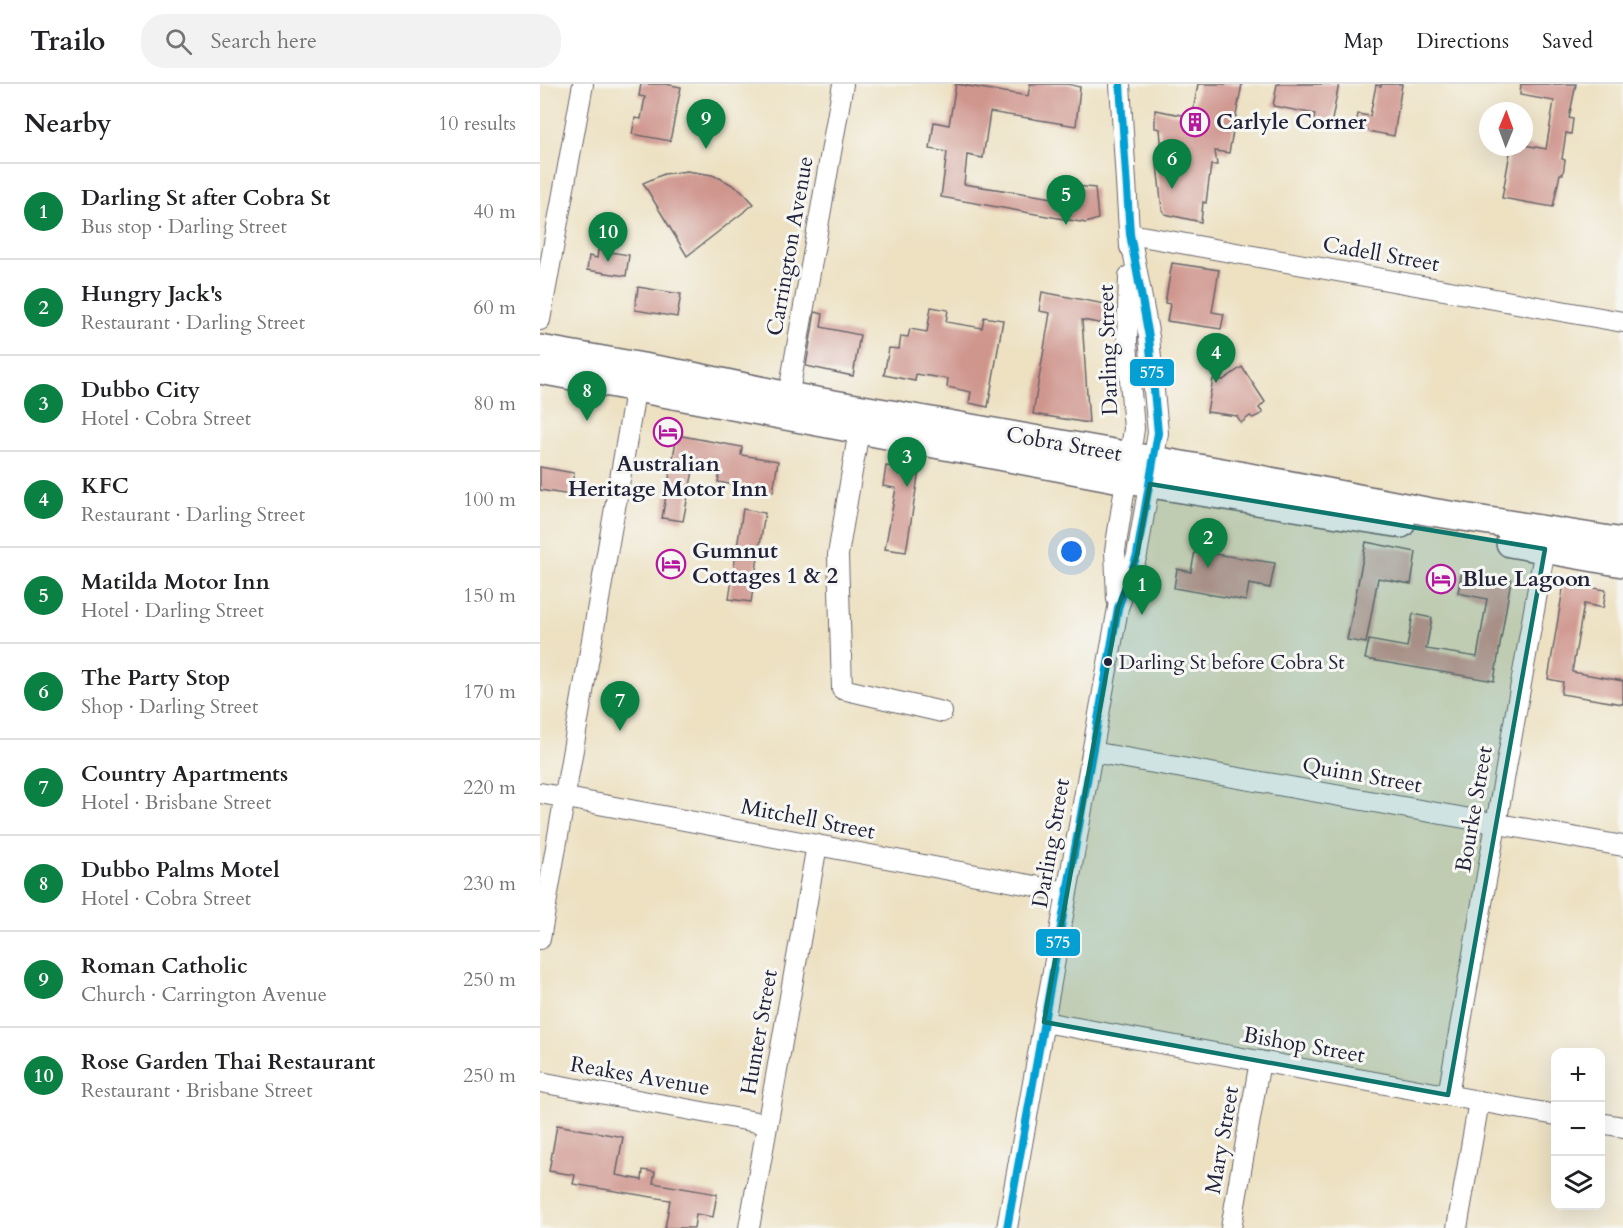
<!DOCTYPE html>
<html lang="en">
<head>
<meta charset="utf-8">
<style>
  :root { --surface:#fff; --page:#f2f2f2; --text:#202124; --muted:#757577; --line:#e0e0e0; --accent:#0b8043 }
  body { margin:0; font-family:Cardo,serif; background:var(--page); color:var(--text) }
  .controls { position:absolute; right:18px; bottom:18px; display:grid; overflow:hidden; border-radius:12px; box-shadow:0 6px 24px #0002 }
  .controls button { width:54px; height:54px; display:grid; place-items:center; padding:0; border:0; border-bottom:2px solid var(--line); background:var(--surface); color:var(--text); font:30px sans-serif }
  .compass { position:absolute; left:939px; top:18px; width:54px; height:54px; border-radius:50%; background:var(--surface); box-shadow:0 6px 24px #0002; rotate:1deg }
  .you { position:absolute; left:532px; top:468px; width:21px; height:21px; margin:-15px; border:4px solid #fff; border-radius:50%; background:#1a73e8; box-shadow:0 0 0 9px #1a73e833 }
  .badge { display:grid; place-items:center; width:39px; height:39px; border-radius:50%; background:var(--accent); color:#fff; font-size:20px; font-weight:700 }
  .pin { position:absolute; translate:-50% -50px; filter:drop-shadow(0 2px 3px #0008) }
  .pin::after { content:''; position:absolute; top:32px; width:21px; height:18px; background:inherit; clip-path:polygon(0 0,100% 0,50% 100%) }
  .list { margin:0; padding:0; list-style:none }
  h2 { display:flex; justify-content:space-between; align-items:center; height:78px; margin:0; padding:0 24px; font-size:26px }
  h2 small { font-size:20px; font-weight:400; color:var(--muted) }
  .list li { display:grid; grid-template-columns:39px 1fr auto; gap:18px; align-items:center; box-sizing:border-box; height:96px; padding:0 24px; border-top:2px solid var(--line) }
  .list b { display:block; font-size:22px; white-space:nowrap }
  .list p { margin:0; font-size:20px; white-space:nowrap; color:var(--muted) }
  .list em { font-size:20px; font-style:normal; color:var(--muted) }
  .icon { flex:none; width:33px; height:33px; fill:none; stroke:currentColor; stroke-width:2; stroke-linecap:round; stroke-linejoin:round }
  .map { position:relative; flex:none; width:1083px; height:1144px; overflow:hidden }
  header { display:flex; align-items:center; gap:36px; box-sizing:border-box; height:84px; padding:0 30px; background:var(--surface); border-bottom:2px solid var(--line) }
  header strong { font-size:28px }
  nav { display:flex; gap:33px; margin-inline-start:auto; font-size:21px }
  .search { width:420px; height:54px; background:var(--page); display:flex; align-items:center; gap:15px; box-sizing:border-box; padding:0 21px; border-radius:24px; color:var(--muted); font-size:22px }
  main { display:flex }
  aside { flex:1; background:var(--surface) }
  .map>svg:first-child { display:block }
  .building { fill:#cf968e }
  .lines { fill:none; stroke-linecap:round; stroke-linejoin:round }
  .minor-casing { stroke:#69656a; stroke-width:22 }
  .highway-casing { stroke:#69656a; stroke-width:30 }
  .minor { stroke:#fff; stroke-width:20 }
  .highway { stroke:#fff; stroke-width:27 }
  .bus-1-casing { stroke:#f6f6f2; stroke-width:12 }
  .bus-1 { stroke:#059fd4; stroke-width:8 }
  .marked { fill:#0f766e; fill-opacity:0.2; stroke:#0f766e; stroke-width:4.5; stroke-linejoin:round }
  .bus-dot { fill:#22223b; stroke:#f6f6f2; stroke-width:2 }
  .labels { text-anchor:middle; dominant-baseline:central; stroke-width:6; stroke-linejoin:round; paint-order:stroke }
  .bus-label { font-size:20px; fill:#22223b; stroke:#f6f6f2; text-anchor:start }
  .poi-label { font-size:22px; font-weight:bold; fill:#22223b; stroke:#f6f6f2; text-anchor:start }
  .street-label { font-size:22px; fill:#22223b; stroke:#f6f6f2 }
  .line-badge { stroke:#f6f6f2; stroke-width:2 }
  .badge-label { font-size:16px; text-anchor:middle; font-weight:bold; fill:#fff }
</style>
</head>
<body>
<header>
<strong>Trailo</strong>
<div class="search"><svg class="icon" aria-label="search" viewBox="0 0 24 24"><circle cx="10" cy="10" r="6"/><path d="M15 15l6 6"/></svg>Search here</div>
<nav><a>Map</a><a>Directions</a><a>Saved</a></nav>
</header>
<main>
<aside>
<h2>Nearby<small>10 results</small></h2>
<ul class="list">
<li><span class="badge">1</span><div><b>Darling St after Cobra St</b><p>Bus stop · Darling Street</p></div><em>40 m</em></li>
<li><span class="badge">2</span><div><b>Hungry Jack's</b><p>Restaurant · Darling Street</p></div><em>60 m</em></li>
<li><span class="badge">3</span><div><b>Dubbo City</b><p>Hotel · Cobra Street</p></div><em>80 m</em></li>
<li><span class="badge">4</span><div><b>KFC</b><p>Restaurant · Darling Street</p></div><em>100 m</em></li>
<li><span class="badge">5</span><div><b>Matilda Motor Inn</b><p>Hotel · Darling Street</p></div><em>150 m</em></li>
<li><span class="badge">6</span><div><b>The Party Stop</b><p>Shop · Darling Street</p></div><em>170 m</em></li>
<li><span class="badge">7</span><div><b>Country Apartments</b><p>Hotel · Brisbane Street</p></div><em>220 m</em></li>
<li><span class="badge">8</span><div><b>Dubbo Palms Motel</b><p>Hotel · Cobra Street</p></div><em>230 m</em></li>
<li><span class="badge">9</span><div><b>Roman Catholic</b><p>Church · Carrington Avenue</p></div><em>250 m</em></li>
<li><span class="badge">10</span><div><b>Rose Garden Thai Restaurant</b><p>Restaurant · Brisbane Street</p></div><em>250 m</em></li>
</ul>
</aside>
<div class="map">
<svg width="1083" height="1144" viewBox="0 0 1083 1144">
  <rect width="100%" height="100%" fill="#f6f6f2"/>
  <filter id="ink" filterUnits="userSpaceOnUse"><feTurbulence type="fractalNoise" baseFrequency=".0167" numOctaves="2"/><feDisplacementMap in="SourceGraphic" scale="12" xChannelSelector="R" yChannelSelector="G"/><feConvolveMatrix kernelMatrix="1 2 1 2 8 2 1 2 1" color-interpolation-filters="sRGB"/></filter>
  <filter id="wash" filterUnits="userSpaceOnUse"><feTurbulence type="fractalNoise" baseFrequency=".008" numOctaves="4" result="noise"/><feDisplacementMap in="SourceGraphic" scale="24" xChannelSelector="R" yChannelSelector="G"/><feGaussianBlur stdDeviation="1.35" result="paint"/><feColorMatrix in="noise" values="0 0 0 0 0 0 0 0 0 0 0 0 0 0 0 0 0 1.4 0 .05"/><feComposite in="paint" operator="in"/></filter>
  <g filter="url(#wash)">
    <rect width="100%" height="100%" fill="#ede1c2"/>
    <g id="blocks">
      <g class="building">
        <path d="M101,0h24l16,3 -11,54 -38,-7 3,-16 6,1 4,-22 -6,-1z"/>
        <path d="M416,0l72,12 2,-12h38l12,3 -4,39 -86,-14 -7,46 -16,-3 -3,29 114,18 -1,-16 18,2 3,31 -12,4 -145,-26 6,-45 -17,-3 4,-27 15,3z"/>
        <path d="M658,0h44l-13,69 -14,-2 2,14h-6l-5,38 -3,-1 -2,20 -36,-8 -3,-4 -5,-46h6l-3,-35 -5,-1v-18l37,7z"/>
        <path d="M737,0h62l-8,41 -18,-3 2,-8 -42,-8z"/>
        <path d="M841,0h21l-8,52 -39,-7 3,-15 12,2 6,-31 5,1z"/>
        <path d="M981,0h55l-7,34 4,1 -2,15 -5,-1 -4,26 3,1 -2,14h-3l-7,33 -51,-9 9,-51h13v-2l22,4 8,-48 -34,-6z"/>
        <path d="M147,87l25,4 10,4 19,11 13,14 -67,52 -44,-73 21,-9z"/>
        <path d="M58,166l31,5 -3,21 -39,-6 2,-14 8,2z"/>
        <path d="M632,179l47,7 -7,42 12,2 -3,15 -54,-8 3,-17 -5,-1z"/>
        <path d="M98,203l43,7 -4,23 -42,-7z"/>
        <path d="M502,208l63,12v20l-23,-4 7,103 -56,-9 17,-101 -11,-2z"/>
        <path d="M391,223l17,3 -2,12 36,6 2,-11 19,3 -15,87 -19,-4 2,-11 -24,-5 1,-8 -32,-5 -1,7 -31,-6 5,-27 10,1 2,-13 7,1 2,-8 17,3z"/>
        <path d="M275,228l8,2 -2,13 39,8 -7,41 -47,-10z"/>
        <path d="M702,283l23,35 -6,6 4,5 -10,5 -3,-2 -9,7 -4,-7 -30,-4 6,-33 10,1z"/>
        <path d="M137,351l65,12 -1,8 37,6 -5,31 -55,-10 3,-16 -26,-5 -12,60 -21,-3z"/>
        <path d="M346,382l33,5 -13,81 -21,-3 11,-61 -13,-2z"/>
        <path d="M0,383l34,6 -4,22 -30,-5z"/>
        <path d="M203,425l22,4 -14,89 -22,-3z"/>
        <path d="M826,458l50,10 -5,32 -33,-6 -12,65 -19,-3z"/>
        <path d="M655,467l80,12 -5,25 -21,-4 -3,17 -72,-13 3,-19 14,3z"/>
        <path d="M922,487l49,8 -17,102 -129,-22 4,-19 38,7 6,-33 19,4 -6,31 51,8 10,-58 -29,-6z"/>
        <path d="M1024,499l42,7 -3,18 -19,-4 -12,68 51,9v23l-62,-10 2,-12 -15,-3z"/>
        <path d="M17,1041l66,12 -7,38 26,5 1,-10 12,2 -2,11 64,11 -4,23 -17,-3 -2,14h-29l5,-28 -97,-16 2,-9 -26,-4z"/>
      </g>
    </g>
  </g>
  <g filter="url(#ink)">
    <use href="#blocks" fill-opacity="0" stroke="#69656a" stroke-width="1.5"/>
    <g class="lines">
      <g class="minor-casing">
        <g id="minor">
          <path d="M580,0l10,163"/>
          <path d="M590,150l493,88"/>
          <path d="M0,236l43,-236"/>
          <path d="M246,325l57,-325"/>
          <path d="M321,334l-23,137 4,134 100,23"/>
          <path d="M577,515l-2,-48 19,-122 -7,-86 2,-67"/>
          <path d="M552,668l531,94"/>
          <path d="M0,709l527,99"/>
          <path d="M0,855l92,-529 3,-22 -3,-12"/>
          <path d="M504,938l512,93"/>
          <path d="M0,998l227,42"/>
          <path d="M908,1011l99,-558"/>
          <path d="M1060,1039l23,4"/>
          <path d="M209,1144l68,-383"/>
          <path d="M467,1144l111,-620 19,-53 21,-122 -9,-96 -19,-103"/>
          <path d="M691,1144l29,-167"/>
          <path d="M917,1144l22,-127"/>
        </g>
      </g>
      <g class="highway-casing">
        <g id="highway">
          <path d="M0,265l143,25 105,22 451,79 192,37 192,30"/>
          <path d="M0,286l586,110 275,44"/>
          <path d="M970,459l113,20"/>
        </g>
      </g>
      <use href="#minor" class="minor"/>
      <use href="#highway" class="highway"/>
      <g class="bus-1-casing">
        <path id="bus-1" d="M467,1144l111,-620 19,-53 21,-122 -9,-96 -19,-103 -10,-150"/>
      </g>
      <use href="#bus-1" class="bus-1"/>
    </g>
  </g>
  <path class="marked" d="M610,400l395,65 -97,546 -404,-73 74,-414 19,-53z"/>
  <defs>
    <g id="building-ring" transform="scale(1.5)"><circle r="9.5" fill="#f6f6f2" stroke="#b5179e" stroke-width="1.5"/><path d="M-4-6H4V6H1V3H-1V6H-4ZM-2.5-4.3h1.7v1.8h-1.7ZM.8-4.3h1.7v1.8H.8ZM-2.5-1h1.7V.8h-1.7ZM.8-1h1.7V.8H.8Z" fill="#b5179e"/></g>
    <g id="hotel-ring" transform="scale(1.5)"><circle r="9.5" fill="#f6f6f2" stroke="#b5179e" stroke-width="1.5"/><path d="M-6-4.5h1.5V1H6V5H4.5V3h-9V5H-6ZM-4 0a1.8 1.8 0 1 1 3.6 0ZM.5 0V-2.5h3Q6-2.5 6 0Z" fill="#b5179e"/></g>
  </defs>
  <g fill-rule="evenodd">
    <use href="#building-ring" x="655" y="38"/>
    <use href="#hotel-ring" x="128" y="348"/>
    <use href="#hotel-ring" x="131" y="480"/>
    <use href="#hotel-ring" x="901" y="495"/>
  </g>
  <circle class="bus-dot" cx="568" cy="578" r="5"/>
  <g class="labels">
    <g class="bus-label">
      <text x="579" y="578">Darling St before Cobra St</text>
    </g>
    <g class="poi-label">
      <text x="676" y="38">Carlyle Corner</text>
      <text x="128" y="380" text-anchor="middle">Australian<tspan x="128" dy="25">Heritage Motor Inn</tspan></text>
      <text x="152" y="467">Gumnut<tspan x="152" dy="25">Cottages 1 &amp; 2</tspan></text>
      <text x="922" y="495">Blue Lagoon</text>
    </g>
    <g class="street-label">
      <text transform="translate(250 162) rotate(-80)">Carrington Avenue</text>
      <text transform="translate(841 170) rotate(10)">Cadell Street</text>
      <text transform="translate(568 266) rotate(-92)">Darling Street</text>
      <text transform="translate(524 360) rotate(10)">Cobra Street</text>
      <text transform="translate(822 691) rotate(10)">Quinn Street</text>
      <text transform="translate(934 725) rotate(-80)">Bourke Street</text>
      <text transform="translate(268 735) rotate(11)">Mitchell Street</text>
      <text transform="translate(511 759) rotate(-80)">Darling Street</text>
      <text transform="translate(219 948) rotate(-80)">Hunter Street</text>
      <text transform="translate(764 961) rotate(10)">Bishop Street</text>
      <text transform="translate(100 992) rotate(10)">Reakes Avenue</text>
      <text transform="translate(682 1056) rotate(-80)">Mary Street</text>
    </g>
  </g>
  <g class="line-badge">
    <rect x="589" y="274" width="46" height="29" rx="6" fill="#059fd4"/>
    <rect x="495" y="844" width="46" height="29" rx="6" fill="#059fd4"/>
  </g>
  <g class="badge-label">
    <text x="612" y="294">575</text>
    <text x="518" y="864">575</text>
  </g>
</svg>
<div class="controls">
<button>+</button>
<button>−</button>
<button><svg class="icon" aria-label="layers" viewBox="0 0 24 24"><path d="M12 4l9 5-9 5-9-5zM3 14l9 5 9-5"/></svg></button>
</div>
<svg class="compass" viewBox="-18 -18 36 36"><path d="M0-13l5 13h-10z" fill="#e53935"/><path d="M0 13l5-13h-10z" fill="#757577"/></svg>
<div class="you"></div>
<div class="pin badge" style="left:602px;top:531px">1</div>
<div class="pin badge" style="left:668px;top:484px">2</div>
<div class="pin badge" style="left:367px;top:403px">3</div>
<div class="pin badge" style="left:676px;top:299px">4</div>
<div class="pin badge" style="left:526px;top:141px">5</div>
<div class="pin badge" style="left:632px;top:105px">6</div>
<div class="pin badge" style="left:80px;top:647px">7</div>
<div class="pin badge" style="left:47px;top:337px">8</div>
<div class="pin badge" style="left:166px;top:65px">9</div>
<div class="pin badge" style="left:68px;top:178px">10</div>
</div>
</main>
</body>
</html>
